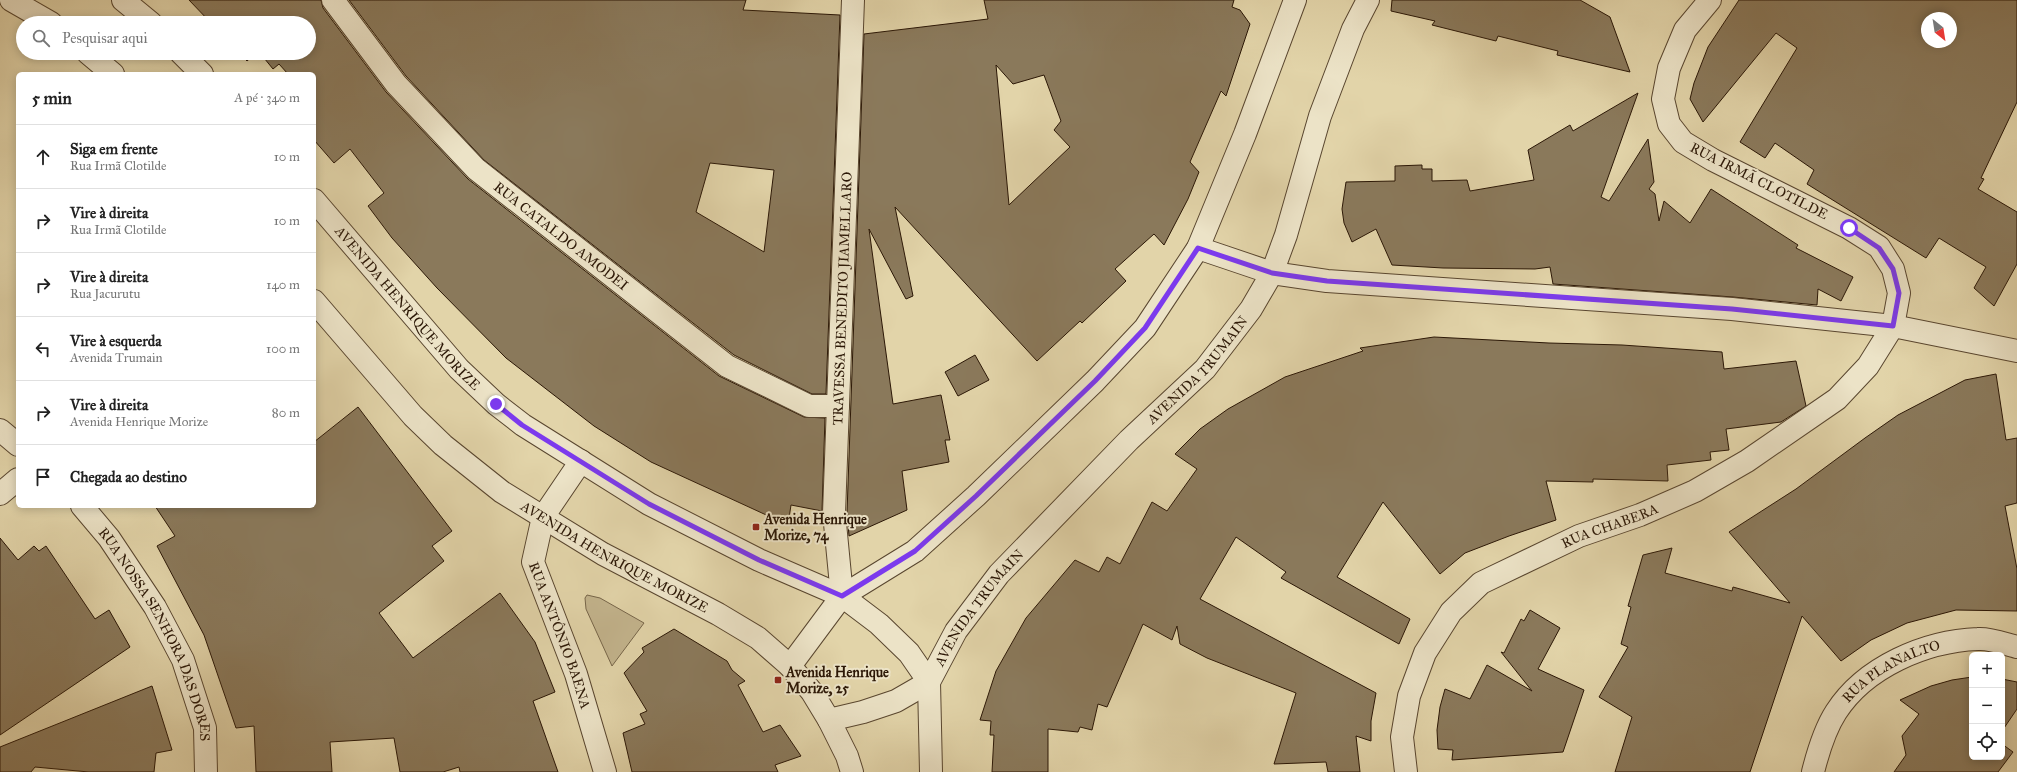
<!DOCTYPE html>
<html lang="pt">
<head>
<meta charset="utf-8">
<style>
  :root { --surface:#fff; --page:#f6f6f6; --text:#222; --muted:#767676; --line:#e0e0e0 }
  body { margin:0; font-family:"IM FELL Great Primer",serif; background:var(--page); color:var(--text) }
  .controls { position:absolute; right:12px; bottom:12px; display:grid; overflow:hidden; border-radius:6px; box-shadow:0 2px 10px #0003 }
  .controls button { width:36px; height:36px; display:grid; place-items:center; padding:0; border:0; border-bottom:1px solid var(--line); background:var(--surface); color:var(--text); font:20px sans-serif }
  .compass { position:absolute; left:1921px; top:12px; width:36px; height:36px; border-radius:50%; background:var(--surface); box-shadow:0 2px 10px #0003; rotate:150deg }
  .stop { position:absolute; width:12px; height:12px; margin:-9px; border:3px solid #7c3aed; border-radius:50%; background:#fff }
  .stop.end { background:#7c3aed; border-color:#fff; box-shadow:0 1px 4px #0008 }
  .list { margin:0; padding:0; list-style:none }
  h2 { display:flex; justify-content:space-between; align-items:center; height:52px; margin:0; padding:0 16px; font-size:17px }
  h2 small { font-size:13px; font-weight:400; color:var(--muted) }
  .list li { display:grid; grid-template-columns:26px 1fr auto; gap:12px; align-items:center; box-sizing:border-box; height:64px; padding:0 16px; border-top:1px solid var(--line) }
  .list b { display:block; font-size:15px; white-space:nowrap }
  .list p { margin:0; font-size:13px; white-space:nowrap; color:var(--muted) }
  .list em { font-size:13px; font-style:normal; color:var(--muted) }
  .icon { flex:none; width:22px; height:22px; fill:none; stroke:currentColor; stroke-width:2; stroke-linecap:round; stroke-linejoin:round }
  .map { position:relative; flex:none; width:2017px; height:772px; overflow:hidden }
  .search { position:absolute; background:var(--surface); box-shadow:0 2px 10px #0003; left:16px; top:16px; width:300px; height:44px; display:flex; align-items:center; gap:10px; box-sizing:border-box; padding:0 14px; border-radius:22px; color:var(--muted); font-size:15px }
  .panel { position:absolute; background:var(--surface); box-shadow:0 2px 10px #0003; left:16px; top:72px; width:300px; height:436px; border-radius:6px }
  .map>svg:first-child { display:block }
  .green { fill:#c3b48d; stroke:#77664a }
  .building { fill:#8a795b; stroke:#2b1706; fill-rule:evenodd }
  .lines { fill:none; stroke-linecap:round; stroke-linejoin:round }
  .minor-casing { stroke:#59462f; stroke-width:24 }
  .minor { stroke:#ece3c7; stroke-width:22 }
  .route { stroke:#7c3aed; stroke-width:5 }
  .poi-dot { fill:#8f2418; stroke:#ece3c7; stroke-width:1.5 }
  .labels { text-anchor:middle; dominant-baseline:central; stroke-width:4; stroke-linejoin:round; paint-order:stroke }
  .street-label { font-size:14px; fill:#2b1706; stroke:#ece3c7 }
  .poi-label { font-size:14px; font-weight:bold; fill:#2b1706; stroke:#ece3c7; text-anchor:start }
</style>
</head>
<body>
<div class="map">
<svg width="2017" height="772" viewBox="0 0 2017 772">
  <rect width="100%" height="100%" fill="#e2d4a9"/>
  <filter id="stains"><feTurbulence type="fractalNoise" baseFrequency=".005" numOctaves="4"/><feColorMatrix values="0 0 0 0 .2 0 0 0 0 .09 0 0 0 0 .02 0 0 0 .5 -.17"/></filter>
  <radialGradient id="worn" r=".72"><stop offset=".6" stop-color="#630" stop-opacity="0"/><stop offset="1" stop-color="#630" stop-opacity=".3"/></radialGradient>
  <path class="green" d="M587,595l13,3 44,25 -32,43 -26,-57 -1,-11z"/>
  <g class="building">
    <path d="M189,0h132l2,8 63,84 82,87 251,197 85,41 21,1 -3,93 -31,-6 -3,20 -137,-63 -57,-36 -88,-68 -69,-70 -45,-50 -24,-32 16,-13 -34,-44 -16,14 -20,-23v-66h-26l-9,-10 -6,5 -13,-16h49v-30h-98z"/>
    <path d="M349,0h397l-3,10 97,5 -14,379h-14l-78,-39 -250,-195 -78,-84zM710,163l64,7 -10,82 -68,-40z"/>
    <path d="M984,0h250l-2,7 8,3 10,14 -24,72 -5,-5 -31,71 9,10 -11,27 -24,46 -10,-11 -39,35 11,12 -44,42 -2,-2 -43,40 -142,-154 18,89 -7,3 -37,-70 24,175 48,-9 9,45h-5l4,22 -47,9 5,39 -58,26 -2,-23 17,-479 124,-15zM996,65l17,19 31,-9 17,46 -7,9 16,17 -61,58z"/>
    <path d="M1392,0h188l30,17 20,55 -73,-17 1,-4 -60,-15 -2,5 -64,-16 3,-4 -44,-10z"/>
    <path d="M1739,0h278v102l-36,76 3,1 -6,10 39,23v52l-23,42 -20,-18 12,-21 -47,-29 -13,20 -119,-74 7,-14 -39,-27 -10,15 -25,-16 57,-94 -21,-15 -73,89 -13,-23 4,-16 14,-36zM1927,18h24v24h-24z"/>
    <path d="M239,53h17l-9,8z"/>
    <path d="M1638,93l-37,104 8,4 39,-62 6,43 -5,7 6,5 4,27 5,-20 26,22 21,-34 87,56 -2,3 57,29 -12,24 -23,-12 -1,16 -84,-8 -180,-13 -3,-17 -15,2 -92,-1 -51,-3 -16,-36 -24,13 -8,-19 -2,-14 4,-27 49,-1v-15l27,-1v4h10v12l35,-1 3,11 64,-11 -6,-30 42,-25 3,6z"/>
    <path d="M1434,337l115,6 73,2 100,7 2,17 72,-8 10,45 -25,16 -55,7 3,21 -19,2 1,8 -44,5 1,16 -75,-2v3l-47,-1 10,39 -47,16 -44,17 -25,21 -57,-72 -46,75 73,42 -11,25 -118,-66 5,-6 -50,-35 -36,62 176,94 -5,28v20l-15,-5 4,36h-32l-2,-10 -52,2 22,-71 -89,-35 -27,-14 -3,-18 -5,14 -29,-16 -36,83 -9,-3 -6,26 -12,-3 -2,5 -30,-3v43h-56l2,-37h-4l1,-14 -11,-1 16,-49 30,-53 49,-58 24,12 8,-15 13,7 32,-62 15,9 30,-42 -22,-15 25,-25 28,-20 57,-32 78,-26 -3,-3z"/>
    <path d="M975,355l14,25 -31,16 -13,-24z"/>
    <path d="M1996,374l10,66 11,-2v65l-12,3 12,63v42l-61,-1 -49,13 -36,17 -30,21 -39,-45 -52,156h-135l17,-55 -33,-20 29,-50 -7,-3 10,-37 -3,-1 15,-51 29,-7 -7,25 67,18 1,-4 57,16 -61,-71 67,-43 69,-51 33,-23 67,-35z"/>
    <path d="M358,407l94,124 -20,15 12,15 -65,52 34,45 87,-65 35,49 20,50 -22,9 25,71h-98l-1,-5 -16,5h-43l-6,-34 -64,4 2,30h-76l-2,-46 -18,2 -32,-93 -47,-89 18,-10 -20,-30h159v-64z"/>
    <path d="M0,538l18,22 16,-14 5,5 7,-5 49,73 14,-9 21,37 -130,88z"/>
    <path d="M1530,610l30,18 -22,41 46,21 -21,62 -111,8 1,-10 -15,-1 -1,-19 3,-23 5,-18 25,10 17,-34 45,26 -31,-39 3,1 17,-34 3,2z"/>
    <path d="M674,629l53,32 5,9 13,11 -7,4 25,47 17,-7 21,31 -26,9 3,7h-146l-9,-39 22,-9 -5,-10 7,-3 -23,-38 20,-21 -2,-4z"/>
    <path d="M1972,677v80h30v-13l11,8 -15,20h-104l12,-17 -4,-19 17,-22 -19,-14 31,-14 21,-6z"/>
    <path d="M2002,679l15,3v27l-15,22z"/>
    <path d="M152,686l20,64 -16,3 -2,19h-65l-54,-5 -4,5h-31v-25z"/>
  </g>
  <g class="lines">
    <g class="minor-casing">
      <g id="minor">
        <path d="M11,0l40,23"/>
        <path d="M123,0l28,23"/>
        <path id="s1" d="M333,0l63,84 80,85 251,197 82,40h29"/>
        <path d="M88,53l25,21"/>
        <path d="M181,53l21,21"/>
        <path id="s2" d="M314,200l145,169 37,35 27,21 126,79 110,56 83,36 37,28 30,29 20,29"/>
        <path d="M1198,248l74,25 55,8 405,28 161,17 124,25"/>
        <path id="s3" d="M314,301l99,115 30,29 59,47 101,62 115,60 40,24 32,28 22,26 17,28 18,36 5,16"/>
        <path d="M0,430l18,15"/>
        <path id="s4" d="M581,461l-38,56 -10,45 43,112 29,98"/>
        <path d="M0,494l18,-15"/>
        <path id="s5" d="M82,506l27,32 46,69 28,53 22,68 1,44"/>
        <path id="s6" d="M842,596l-8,-83 19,-513"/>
        <path d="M790,666l52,-70 73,-45 61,-55 119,-115 50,-53 53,-80 47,-114 50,-134"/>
        <path d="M829,720l34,-8 33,-11 33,-19"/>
        <path id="s7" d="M931,772l-2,-90 27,-51 43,-57 130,-134 76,-71 46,-60 21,-36 14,-38 34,-119 33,-87 15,-29"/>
        <path id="s8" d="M1406,772l-4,-35 7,-41 16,-43 26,-41 30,-29 98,-47 61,-21 55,-24 52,-30 90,-62 31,-33 25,-40 6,-33 -6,-24 -14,-22 -30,-19 -136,-68 -30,-18 -14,-18 -6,-25 6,-31 16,-38 25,-30"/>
        <path id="s9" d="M1813,772c5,-20 12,-43 23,-60 29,-45 89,-71 142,-73 12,-1 27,5 39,8"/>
      </g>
    </g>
    <use href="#minor" class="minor"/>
  </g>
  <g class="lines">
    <path class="route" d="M496,404l26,21 127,79 110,56 83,36 73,-45 61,-55 119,-115 50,-53 53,-80 74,25 55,8 405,28 161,17 6,-33 -6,-24 -14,-21 -30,-20"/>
  </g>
  <g class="poi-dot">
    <rect x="752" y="523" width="8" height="8" rx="2"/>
    <rect x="774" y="676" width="8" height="8" rx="2"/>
  </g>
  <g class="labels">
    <g class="street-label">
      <text transform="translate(1759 181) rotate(27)">RUA IRMÃ CLOTILDE</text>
      <text stroke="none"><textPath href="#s1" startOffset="330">RUA CATALDO AMODEI</textPath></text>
      <text stroke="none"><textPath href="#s6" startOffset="298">TRAVESSA BENEDITO JIAMELLARO</textPath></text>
      <text stroke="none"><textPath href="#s2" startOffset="143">AVENIDA HENRIQUE MORIZE</textPath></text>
      <text stroke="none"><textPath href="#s7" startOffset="504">AVENIDA TRUMAIN</textPath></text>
      <text stroke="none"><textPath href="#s8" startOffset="354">RUA CHABERA</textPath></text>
      <text stroke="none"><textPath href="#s3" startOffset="399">AVENIDA HENRIQUE MORIZE</textPath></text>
      <text stroke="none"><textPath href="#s7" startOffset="180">AVENIDA TRUMAIN</textPath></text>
      <text stroke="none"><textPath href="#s4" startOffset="192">RUA ANTÔNIO BAENA</textPath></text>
      <text stroke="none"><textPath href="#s5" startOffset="150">RUA NOSSA SENHORA DAS DORES</textPath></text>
      <text stroke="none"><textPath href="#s9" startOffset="135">RUA PLANALTO</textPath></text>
    </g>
    <g class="poi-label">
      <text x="764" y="519">Avenida Henrique<tspan x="764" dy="16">Morize, 74</tspan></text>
      <text x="786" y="672">Avenida Henrique<tspan x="786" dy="16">Morize, 25</tspan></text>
    </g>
  </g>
  <rect width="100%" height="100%" filter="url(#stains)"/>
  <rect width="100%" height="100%" fill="url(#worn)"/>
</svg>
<div class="controls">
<button>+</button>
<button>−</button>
<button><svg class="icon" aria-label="locate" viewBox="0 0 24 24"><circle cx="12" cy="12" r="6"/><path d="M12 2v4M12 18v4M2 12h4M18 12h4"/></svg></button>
</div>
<svg class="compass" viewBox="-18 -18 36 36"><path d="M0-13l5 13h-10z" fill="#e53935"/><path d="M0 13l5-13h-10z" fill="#767676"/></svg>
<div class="stop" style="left:1849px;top:228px"></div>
<div class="stop end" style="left:496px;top:404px"></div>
<div class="search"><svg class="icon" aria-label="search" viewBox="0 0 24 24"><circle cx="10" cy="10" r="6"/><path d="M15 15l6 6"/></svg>Pesquisar aqui</div>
<section class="panel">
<h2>5 min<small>A pé · 340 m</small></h2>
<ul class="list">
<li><svg class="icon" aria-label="ahead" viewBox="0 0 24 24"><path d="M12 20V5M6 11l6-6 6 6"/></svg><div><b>Siga em frente</b><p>Rua Irmã Clotilde</p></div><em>10 m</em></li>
<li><svg class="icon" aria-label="right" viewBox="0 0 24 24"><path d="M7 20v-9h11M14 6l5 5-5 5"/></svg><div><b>Vire à direita</b><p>Rua Irmã Clotilde</p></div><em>10 m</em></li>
<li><svg class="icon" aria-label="right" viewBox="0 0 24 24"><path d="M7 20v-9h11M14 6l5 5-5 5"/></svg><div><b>Vire à direita</b><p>Rua Jacurutu</p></div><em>140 m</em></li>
<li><svg class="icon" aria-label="left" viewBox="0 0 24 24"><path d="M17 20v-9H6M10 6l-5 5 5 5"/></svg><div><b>Vire à esquerda</b><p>Avenida Trumain</p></div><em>100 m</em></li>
<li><svg class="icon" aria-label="right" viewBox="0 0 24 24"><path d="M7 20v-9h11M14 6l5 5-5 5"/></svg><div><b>Vire à direita</b><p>Avenida Henrique Morize</p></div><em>80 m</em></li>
<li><svg class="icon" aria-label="arrive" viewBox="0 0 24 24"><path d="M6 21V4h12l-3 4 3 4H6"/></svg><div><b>Chegada ao destino</b></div></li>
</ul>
</section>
</div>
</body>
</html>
